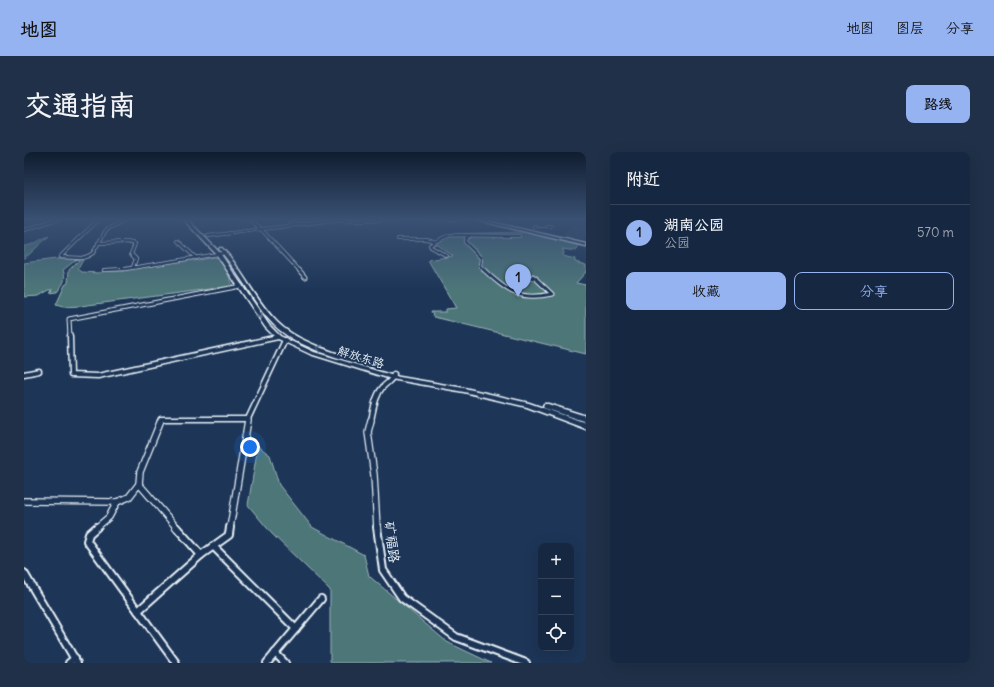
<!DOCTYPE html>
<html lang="zh">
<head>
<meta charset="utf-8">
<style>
  :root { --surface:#162841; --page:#1f3048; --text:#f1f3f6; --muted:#9ea6b1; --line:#35445a; --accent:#95b2f1 }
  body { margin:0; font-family:Delius,"LXGW WenKai TC",sans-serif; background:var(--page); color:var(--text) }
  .controls { position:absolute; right:12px; bottom:12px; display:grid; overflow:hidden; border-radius:8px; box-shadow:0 4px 16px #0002 }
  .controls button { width:36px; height:36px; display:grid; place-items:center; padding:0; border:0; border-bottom:1px solid var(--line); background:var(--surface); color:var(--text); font:20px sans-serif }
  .you { position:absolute; left:226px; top:295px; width:14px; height:14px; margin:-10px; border:3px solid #fff; border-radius:50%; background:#1a73e8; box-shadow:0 0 0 6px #1a73e833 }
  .badge { display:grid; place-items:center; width:26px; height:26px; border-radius:50%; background:var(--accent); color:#111; font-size:13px; font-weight:700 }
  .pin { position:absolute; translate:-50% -33px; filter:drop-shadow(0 1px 2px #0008) }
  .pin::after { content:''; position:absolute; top:21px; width:14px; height:12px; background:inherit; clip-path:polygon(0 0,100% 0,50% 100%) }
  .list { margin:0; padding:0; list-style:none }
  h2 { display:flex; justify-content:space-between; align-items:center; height:52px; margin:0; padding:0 16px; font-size:17px }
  h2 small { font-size:13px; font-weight:400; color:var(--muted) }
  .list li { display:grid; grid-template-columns:26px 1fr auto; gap:12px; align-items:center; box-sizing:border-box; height:56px; padding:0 16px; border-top:1px solid var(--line) }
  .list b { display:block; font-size:15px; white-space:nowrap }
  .list p { margin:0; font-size:13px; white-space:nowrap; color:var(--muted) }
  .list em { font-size:13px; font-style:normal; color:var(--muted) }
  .actions { display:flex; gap:8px; padding:12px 16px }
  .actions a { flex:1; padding:9px 0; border:1px solid var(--accent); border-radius:8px; text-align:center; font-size:14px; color:var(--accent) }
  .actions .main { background:var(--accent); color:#111 }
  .icon { flex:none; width:22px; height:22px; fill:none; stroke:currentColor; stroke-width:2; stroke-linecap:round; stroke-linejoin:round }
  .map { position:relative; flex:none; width:562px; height:511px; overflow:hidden; border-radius:8px }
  header { display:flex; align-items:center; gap:24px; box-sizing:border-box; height:56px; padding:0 20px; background:var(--accent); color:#111 }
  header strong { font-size:19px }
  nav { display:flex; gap:22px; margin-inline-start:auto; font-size:14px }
  .intro { display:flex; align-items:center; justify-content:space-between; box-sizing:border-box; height:96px; padding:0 24px }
  h1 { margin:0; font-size:28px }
  .button { padding:10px 18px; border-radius:8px; background:var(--accent); color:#111; font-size:14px; font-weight:700 }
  main { display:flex; gap:24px; padding:0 24px }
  aside { flex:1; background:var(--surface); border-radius:8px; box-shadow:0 4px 16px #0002 }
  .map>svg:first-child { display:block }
  .built { fill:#2d4265 }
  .green { fill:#4e7679; stroke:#9bb4b8 }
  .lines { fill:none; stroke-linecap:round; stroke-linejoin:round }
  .street-far4-casing { stroke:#e8f1f8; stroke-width:4 }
  .street-far3-casing { stroke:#e8f1f8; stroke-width:5 }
  .street-far2-casing { stroke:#e8f1f8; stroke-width:7 }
  .street-far1-casing { stroke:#e8f1f8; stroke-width:8 }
  .street-casing { stroke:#e8f1f8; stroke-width:10 }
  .secondary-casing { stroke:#e8f1f8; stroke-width:3 }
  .primary-casing { stroke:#e8f1f8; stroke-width:3 }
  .street-far4 { stroke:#1d3557; stroke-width:2.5 }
  .street-far3 { stroke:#1d3557; stroke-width:3 }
  .street-far2 { stroke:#1d3557; stroke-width:4 }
  .street-far1 { stroke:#1d3557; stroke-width:5.5 }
  .street { stroke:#1d3557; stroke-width:6 }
  .secondary { fill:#1d3557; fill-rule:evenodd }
  .primary { fill:#1d3557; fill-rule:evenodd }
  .oneway { stroke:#64778f }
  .labels { text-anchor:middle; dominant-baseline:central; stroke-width:3.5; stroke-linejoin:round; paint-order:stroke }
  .street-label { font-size:12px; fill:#e8f1f8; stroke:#1d3557 }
  .near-street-label { font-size:14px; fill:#e8f1f8; stroke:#1d3557 }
</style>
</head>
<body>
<header>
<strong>地图</strong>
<nav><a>地图</a><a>图层</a><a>分享</a></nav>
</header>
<div class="intro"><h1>交通指南</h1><a class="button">路线</a></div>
<main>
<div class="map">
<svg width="562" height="511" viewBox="0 0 562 511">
  <rect width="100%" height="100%" fill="#1d3557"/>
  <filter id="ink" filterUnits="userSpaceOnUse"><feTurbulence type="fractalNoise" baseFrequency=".025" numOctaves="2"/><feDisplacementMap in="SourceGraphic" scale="8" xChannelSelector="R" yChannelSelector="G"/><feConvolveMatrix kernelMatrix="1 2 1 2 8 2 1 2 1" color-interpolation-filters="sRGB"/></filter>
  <g filter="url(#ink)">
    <path class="built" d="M554,71l8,1v17l-24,-5 11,-11z"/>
    <g class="green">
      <path d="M502,80l53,13 -3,6 -14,-2 2,3 -1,4 12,3v3l11,3v7l-10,11 10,2v69l-152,-37 -3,-5h15v-3l10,-1 -28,-48 25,-4 -18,-13 11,-5 2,-4z"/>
      <path d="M25,84l-25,23v-13c9,0 16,-7 25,-10z"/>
      <path d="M189,105l4,1 9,11 7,17 -153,20 -17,1 -7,-2 9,-20 3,-2 1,-13 10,-10h4l-5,9 4,3 17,1 6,-2h18l16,-4 53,-7 2,1z"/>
      <path d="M32,107h21l-14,11c4,10 0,14 -6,22l-7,1 3,-3h-4l-10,6 -15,1v-34z"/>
      <path d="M234,294l12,9 9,30 33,42 52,28 5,21 78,66 44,21h-159l-2,-2v-71l-58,-56 -24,-29z"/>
    </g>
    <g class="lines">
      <g class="street-far4-casing">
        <g id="street-far4">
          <path d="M224,67l12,9 40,43"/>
          <path d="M266,67l4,6"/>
          <path d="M74,68l-38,37 22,1 6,-2 5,-3 13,-23 20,-11"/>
          <path d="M510,74h17"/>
          <path d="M0,78l34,-11"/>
          <path d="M447,83l-5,3 -1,4 16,16 -1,8 5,5"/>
          <path d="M184,84l126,-16 127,-1"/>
          <path d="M374,87h29l6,2 1,2 -4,2 1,2 16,9"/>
          <path d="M154,89l18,17"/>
          <path d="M410,90l16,-7 69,1"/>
          <path d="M74,91l29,-1 8,2 -4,10 5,5 -3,8"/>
          <path d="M80,118l21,-1 99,-16"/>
        </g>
      </g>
      <g class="street-far3-casing">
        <g id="street-far3">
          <path d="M275,118l6,7"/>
          <path d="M460,118c23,22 36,31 68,24l-19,-18"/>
          <path d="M490,130l-2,-4h24"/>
          <path d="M46,185l-1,-18 172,-33"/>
        </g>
      </g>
      <g class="street-far2-casing">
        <g id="street-far2">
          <path d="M46,184l1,39 27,1 180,-39"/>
          <path d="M0,222l15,-3"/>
          <path d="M136,269l1,-2h87"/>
          <path d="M223,269l38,-81"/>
          <path d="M347,269c2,-10 4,-25 11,-33 4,-5 10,-7 12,-14"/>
        </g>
      </g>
      <g class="street-far1-casing">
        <g id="street-far1">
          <path d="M137,268l-21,52 -1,12 38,44"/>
          <path d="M347,268l-3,12 6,43 3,53"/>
          <path d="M0,349l93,1 12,-5 10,-13"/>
          <path d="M72,376l13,-11 8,-15"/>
          <path d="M206,376l18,-108"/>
        </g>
      </g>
      <g class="street-casing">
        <g id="street">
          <path d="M73,375l-8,7 -2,7 89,122"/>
          <path d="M152,375l25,28 28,-20 1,-8"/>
          <path d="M353,375l6,43 19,28 54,39 70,26"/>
          <path d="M189,394l83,83"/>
          <path d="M0,421l53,90"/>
          <path d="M114,459l63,-56"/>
          <path d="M251,501l10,10"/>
          <path d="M45,511l6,-5"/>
          <path d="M243,511l54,-64"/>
        </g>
      </g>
      <g class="secondary-casing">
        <path id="secondary" d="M448,67h6l108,25v2z"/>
      </g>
      <g class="primary-casing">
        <g id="primary">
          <path d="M159,67h4l33,34 49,72 11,11 34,16 80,24 70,12 65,15 57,20v6l-59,-22 -63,-15 -73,-13 -81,-25 -34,-16 -11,-11 -48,-72z"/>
          <path d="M196,96h2l8,9c16,21 28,46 47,65 22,22 64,32 94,43l1,1 -1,1h-4c-30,-10 -72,-20 -94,-43 -14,-14 -23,-32 -34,-48 -6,-10 -13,-18 -20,-27z"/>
          <path d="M520,252h4l38,12v6l-42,-14 -1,-2z"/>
        </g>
      </g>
      <use href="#street-far4" class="street-far4"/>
      <use href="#street-far3" class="street-far3"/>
      <use href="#street-far2" class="street-far2"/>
      <use href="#street-far1" class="street-far1"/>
      <use href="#street" class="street"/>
      <use href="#secondary" class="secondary"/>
      <use href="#primary" class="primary"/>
    </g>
    <defs><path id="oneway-chevron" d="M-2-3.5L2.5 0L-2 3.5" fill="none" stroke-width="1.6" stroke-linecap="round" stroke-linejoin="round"/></defs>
    <g class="oneway">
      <use href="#oneway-chevron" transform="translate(236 164) rotate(55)"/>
      <use href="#oneway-chevron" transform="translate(295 196) rotate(-157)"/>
    </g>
  </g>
  <linearGradient id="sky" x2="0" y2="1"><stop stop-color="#101d30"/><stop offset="0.49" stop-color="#3a5174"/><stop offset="1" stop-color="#3a5174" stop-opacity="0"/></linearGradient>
  <rect width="562" height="138" fill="url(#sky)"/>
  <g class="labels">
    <g class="street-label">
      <text transform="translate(337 205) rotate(17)">解放东路</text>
    </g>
    <g class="near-street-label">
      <text transform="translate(368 390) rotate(83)">矿福路</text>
    </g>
  </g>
</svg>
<div class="controls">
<button>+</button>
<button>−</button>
<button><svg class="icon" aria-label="locate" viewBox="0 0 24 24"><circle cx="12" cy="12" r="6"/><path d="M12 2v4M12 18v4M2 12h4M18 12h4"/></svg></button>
</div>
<div class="you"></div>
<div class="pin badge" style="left:494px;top:145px">1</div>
</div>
<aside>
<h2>附近<small></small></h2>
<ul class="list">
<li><span class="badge">1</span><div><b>湖南公园</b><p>公园</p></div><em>570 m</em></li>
</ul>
<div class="actions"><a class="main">收藏</a><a>分享</a></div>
</aside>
</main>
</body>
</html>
